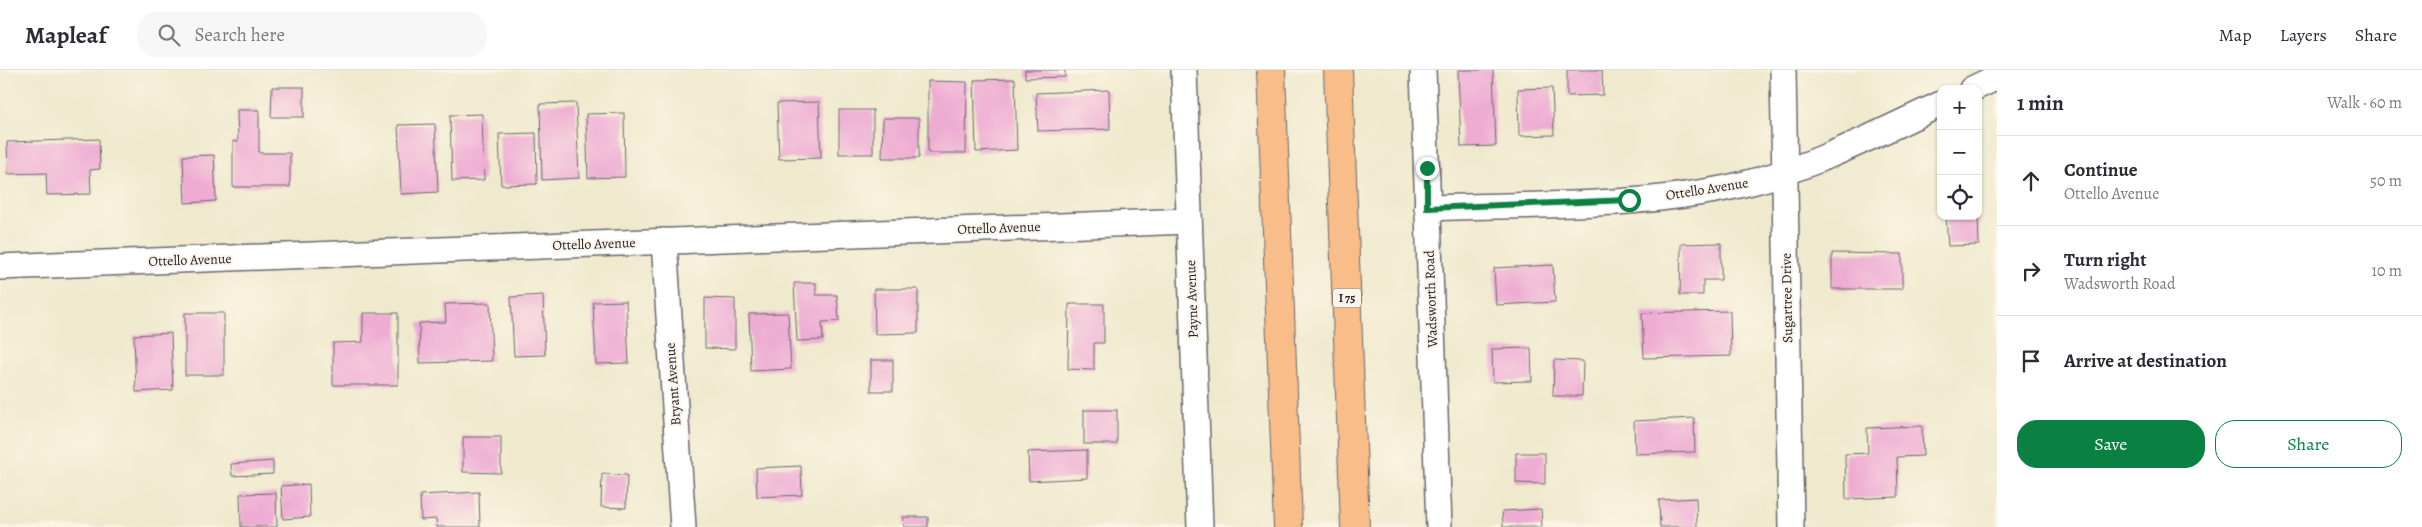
<!DOCTYPE html>
<html lang="en">
<head>
<meta charset="utf-8">
<style>
  :root { --surface:#fff; --page:#f7f7f7; --text:#2b2b33; --muted:#7c7c81; --line:#e1e1e2; --accent:#0b8043 }
  body { margin:0; font-family:Alegreya,serif; background:var(--page); color:var(--text) }
  .controls { position:absolute; right:15px; top:15px; display:grid; overflow:hidden; border-radius:10px; box-shadow:0 1px 4px #0004 }
  .controls button { width:45px; height:45px; display:grid; place-items:center; padding:0; border:0; border-bottom:1px solid var(--line); background:var(--surface); color:var(--text); font:25px sans-serif }
  .stop { position:absolute; width:15px; height:15px; margin:-11px; border:4px solid #0b8043; border-radius:50%; background:#fff }
  .stop.end { background:#0b8043; border-color:#fff; box-shadow:0 1px 5px #0008 }
  .list { margin:0; padding:0; list-style:none }
  h2 { display:flex; justify-content:space-between; align-items:center; height:65px; margin:0; padding:0 20px; font-size:21px }
  h2 small { font-size:16px; font-weight:400; color:var(--muted) }
  .list li { display:grid; grid-template-columns:32px 1fr auto; gap:15px; align-items:center; box-sizing:border-box; height:90px; padding:0 20px; border-top:1px solid var(--line) }
  .list b { display:block; font-size:19px; white-space:nowrap }
  .list p { margin:0; font-size:16px; white-space:nowrap; color:var(--muted) }
  .list em { font-size:16px; font-style:normal; color:var(--muted) }
  .actions { display:flex; gap:10px; padding:15px 20px }
  .actions a { flex:1; padding:11px 0; border:1px solid var(--accent); border-radius:20px; text-align:center; font-size:18px; color:var(--accent) }
  .actions .main { background:var(--accent); color:#fff }
  .icon { flex:none; width:28px; height:28px; fill:none; stroke:currentColor; stroke-width:2; stroke-linecap:round; stroke-linejoin:round }
  .map { position:relative; flex:none; width:1997px; height:457px; overflow:hidden }
  header { display:flex; align-items:center; gap:30px; box-sizing:border-box; height:70px; padding:0 25px; background:var(--surface); border-bottom:1px solid var(--line) }
  header strong { font-size:24px }
  nav { display:flex; gap:28px; margin-inline-start:auto; font-size:18px }
  .search { width:350px; height:45px; background:var(--page); display:flex; align-items:center; gap:12px; box-sizing:border-box; padding:0 18px; border-radius:20px; color:var(--muted); font-size:19px }
  main { display:flex }
  aside { flex:1; background:var(--surface) }
  .map>svg:first-child { display:block }
  .building { fill:#eeacd3 }
  .lines { fill:none; stroke-linecap:round; stroke-linejoin:round }
  .street-casing { stroke:#6a686e; stroke-width:28 }
  .highway-casing { stroke:#6a686e; stroke-width:30 }
  .street { stroke:#fff; stroke-width:25 }
  .highway { stroke:#f8bd88; stroke-width:28 }
  .route { stroke:#0b8043; stroke-width:6 }
  .labels { text-anchor:middle; dominant-baseline:central; stroke-width:4; stroke-linejoin:round; paint-order:stroke }
  .shield { fill:#fcf5e5; stroke:#63616e; stroke-width:1 }
  .shield-label { font-size:12px; font-weight:bold; fill:#22223b }
  .street-label { font-size:14px; fill:#22223b; stroke:#fcf5e5 }
</style>
</head>
<body>
<header>
<strong>Mapleaf</strong>
<div class="search"><svg class="icon" aria-label="search" viewBox="0 0 24 24"><circle cx="10" cy="10" r="6"/><path d="M15 15l6 6"/></svg>Search here</div>
<nav><a>Map</a><a>Layers</a><a>Share</a></nav>
</header>
<main>
<div class="map">
<svg width="1997" height="457" viewBox="0 0 1997 457">
  <rect width="100%" height="100%" fill="#fcf5e5"/>
  <filter id="ink" filterUnits="userSpaceOnUse"><feTurbulence type="fractalNoise" baseFrequency=".02" numOctaves="2"/><feDisplacementMap in="SourceGraphic" scale="10" xChannelSelector="R" yChannelSelector="G"/><feConvolveMatrix kernelMatrix="1 2 1 2 8 2 1 2 1" color-interpolation-filters="sRGB"/></filter>
  <filter id="wash" filterUnits="userSpaceOnUse"><feTurbulence type="fractalNoise" baseFrequency=".0096" numOctaves="4" result="noise"/><feDisplacementMap in="SourceGraphic" scale="20" xChannelSelector="R" yChannelSelector="G"/><feGaussianBlur stdDeviation="1.12" result="paint"/><feColorMatrix in="noise" values="0 0 0 0 0 0 0 0 0 0 0 0 0 0 0 0 0 1.4 0 .05"/><feComposite in="paint" operator="in"/></filter>
  <g filter="url(#wash)">
    <rect width="100%" height="100%" fill="#efe9cd"/>
    <g id="blocks">
      <g class="building">
        <path d="M1025,0h40v7l-40,1z"/>
        <path d="M1458,0h35l3,76 -35,1z"/>
        <path d="M1567,0h35l1,25 -36,1z"/>
        <path d="M1015,9l2,71 -41,2 -2,-72z"/>
        <path d="M928,11l39,1 -1,71h-38z"/>
        <path d="M272,17h32v30h-33z"/>
        <path d="M1552,18l2,47 -35,1 -1,-47z"/>
        <path d="M1109,20l1,39 -72,2 -2,-38z"/>
        <path d="M819,32l2,56 -42,1 -2,-56z"/>
        <path d="M576,33l3,75 -37,2 -2,-76z"/>
        <path d="M237,40h22v43h31v34h-57v-46l5,1z"/>
        <rect x="839" y="40" width="34" height="44"/>
        <path d="M624,43l1,64 -37,1 -2,-64z"/>
        <path d="M482,44l2,66 -32,1 -2,-66z"/>
        <path d="M883,48h36v40h-37z"/>
        <path d="M435,54l3,68 -37,2 -3,-69z"/>
        <path d="M536,63l1,51 -36,1 -2,-51z"/>
        <path d="M99,69l1,30 -10,1 1,24 -44,1 -1,-22 -38,1 -1,-32z"/>
        <path d="M214,85l2,46 -31,2 -2,-47z"/>
        <path d="M1946,146h32l1,29 -31,1z"/>
        <path d="M1721,173v37h-18v15h-23l1,-51z"/>
        <path d="M1832,183l70,1v35h-70z"/>
        <path d="M1553,195l2,37 -59,3 -2,-37z"/>
        <path d="M794,213h22v12h21l2,26 -17,1 1,18 -26,1z"/>
        <path d="M874,219h44v44l-43,1z"/>
        <path d="M543,225l2,60 -31,1 -3,-59z"/>
        <path d="M705,228l30,1v50l-30,-1z"/>
        <path d="M626,231l3,62 -33,1 -3,-62z"/>
        <path d="M490,233l2,58 -72,2 -1,-40 27,-1 -1,-18z"/>
        <path d="M1069,234h35v39h-10v27l-26,-1z"/>
        <path d="M1730,241l1,45 -87,2 -2,-45z"/>
        <rect x="185" y="243" width="39" height="62"/>
        <path d="M363,243h35v72h-65v-42l30,-1z"/>
        <path d="M788,243l3,56 -40,2 -2,-57z"/>
        <path d="M171,263l2,57 -37,2 -2,-57z"/>
        <path d="M1531,278l1,33 -39,1 -1,-33z"/>
        <rect x="871" y="290" width="22" height="31"/>
        <path d="M1554,290l29,1 -1,35h-29z"/>
        <rect x="1084" y="340" width="33" height="34"/>
        <path d="M1694,348l1,34 -60,2 -1,-33z"/>
        <path d="M1922,356l1,30 -26,1 1,40 -52,2 -1,-45 23,-1 -1,-25z"/>
        <path d="M463,367h38v36l-38,-1z"/>
        <path d="M1087,380v28l-58,3 -1,-29z"/>
        <path d="M1516,383h29v31l-29,-1z"/>
        <path d="M273,391v13l-41,2 -1,-12z"/>
        <path d="M801,396l1,29 -45,2 -1,-29z"/>
        <path d="M602,404l25,1 -1,33 -25,-1z"/>
        <path d="M309,414l1,33 -27,2 -2,-33z"/>
        <path d="M479,422l1,35h-43l-1,-8 -15,1 -1,-25z"/>
        <path d="M276,423l1,34h-36l-1,-33z"/>
        <path d="M1696,428l1,29h-37l-1,-27z"/>
        <path d="M1541,439l1,18h-39l-1,-16z"/>
        <path d="M903,447h25v10h-24z"/>
      </g>
    </g>
  </g>
  <g filter="url(#ink)">
    <use href="#blocks" fill-opacity="0" stroke="#6a686e" stroke-width="1"/>
    <g class="lines">
      <g class="street-casing">
        <g id="street">
          <path d="M1184,0l16,457"/>
          <path d="M1423,0l16,457"/>
          <path d="M1783,0l8,457"/>
          <path d="M1972,19l25,-12"/>
          <path d="M1427,138c103,-4 222,0 321,-25 68,-17 130,-50 193,-79"/>
          <path d="M664,171l19,286"/>
          <path d="M0,197l1189,-46"/>
        </g>
      </g>
      <g class="highway-casing">
        <g id="highway">
          <path d="M1271,0l17,457"/>
          <path d="M1338,0l17,457"/>
        </g>
      </g>
      <use href="#street" class="street"/>
      <use href="#highway" class="highway"/>
    </g>
  </g>
  <g class="lines" filter="url(#ink)">
    <path class="route" d="M1427,98v40l202,-8"/>
  </g>
  <g class="labels">
    <rect class="shield" x="1333" y="218.5" width="28" height="19" rx="4"/>
    <g class="shield-label">
      <text x="1347" y="228">I 75</text>
    </g>
    <g class="street-label">
      <text transform="translate(1707 119) rotate(-9)">Ottello Avenue</text>
      <text transform="translate(999 158) rotate(-2)">Ottello Avenue</text>
      <text transform="translate(594 174) rotate(-2)">Ottello Avenue</text>
      <text transform="translate(190 190) rotate(-2)">Ottello Avenue</text>
      <text transform="translate(1787 228) rotate(-91)">Sugartree Drive</text>
      <text transform="translate(1192 229) rotate(-92)">Payne Avenue</text>
      <text transform="translate(1431 229) rotate(-92)">Wadsworth Road</text>
      <text transform="translate(673 314) rotate(-94)">Bryant Avenue</text>
    </g>
  </g>
</svg>
<div class="controls">
<button>+</button>
<button>−</button>
<button><svg class="icon" aria-label="locate" viewBox="0 0 24 24"><circle cx="12" cy="12" r="6"/><path d="M12 2v4M12 18v4M2 12h4M18 12h4"/></svg></button>
</div>
<div class="stop" style="left:1629px;top:130px"></div>
<div class="stop end" style="left:1427px;top:98px"></div>
</div>
<aside>
<h2>1 min<small>Walk · 60 m</small></h2>
<ul class="list">
<li><svg class="icon" aria-label="ahead" viewBox="0 0 24 24"><path d="M12 20V5M6 11l6-6 6 6"/></svg><div><b>Continue</b><p>Ottello Avenue</p></div><em>50 m</em></li>
<li><svg class="icon" aria-label="right" viewBox="0 0 24 24"><path d="M7 20v-9h11M14 6l5 5-5 5"/></svg><div><b>Turn right</b><p>Wadsworth Road</p></div><em>10 m</em></li>
<li><svg class="icon" aria-label="arrive" viewBox="0 0 24 24"><path d="M6 21V4h12l-3 4 3 4H6"/></svg><div><b>Arrive at destination</b></div></li>
</ul>
<div class="actions"><a class="main">Save</a><a>Share</a></div>
</aside>
</main>
</body>
</html>
